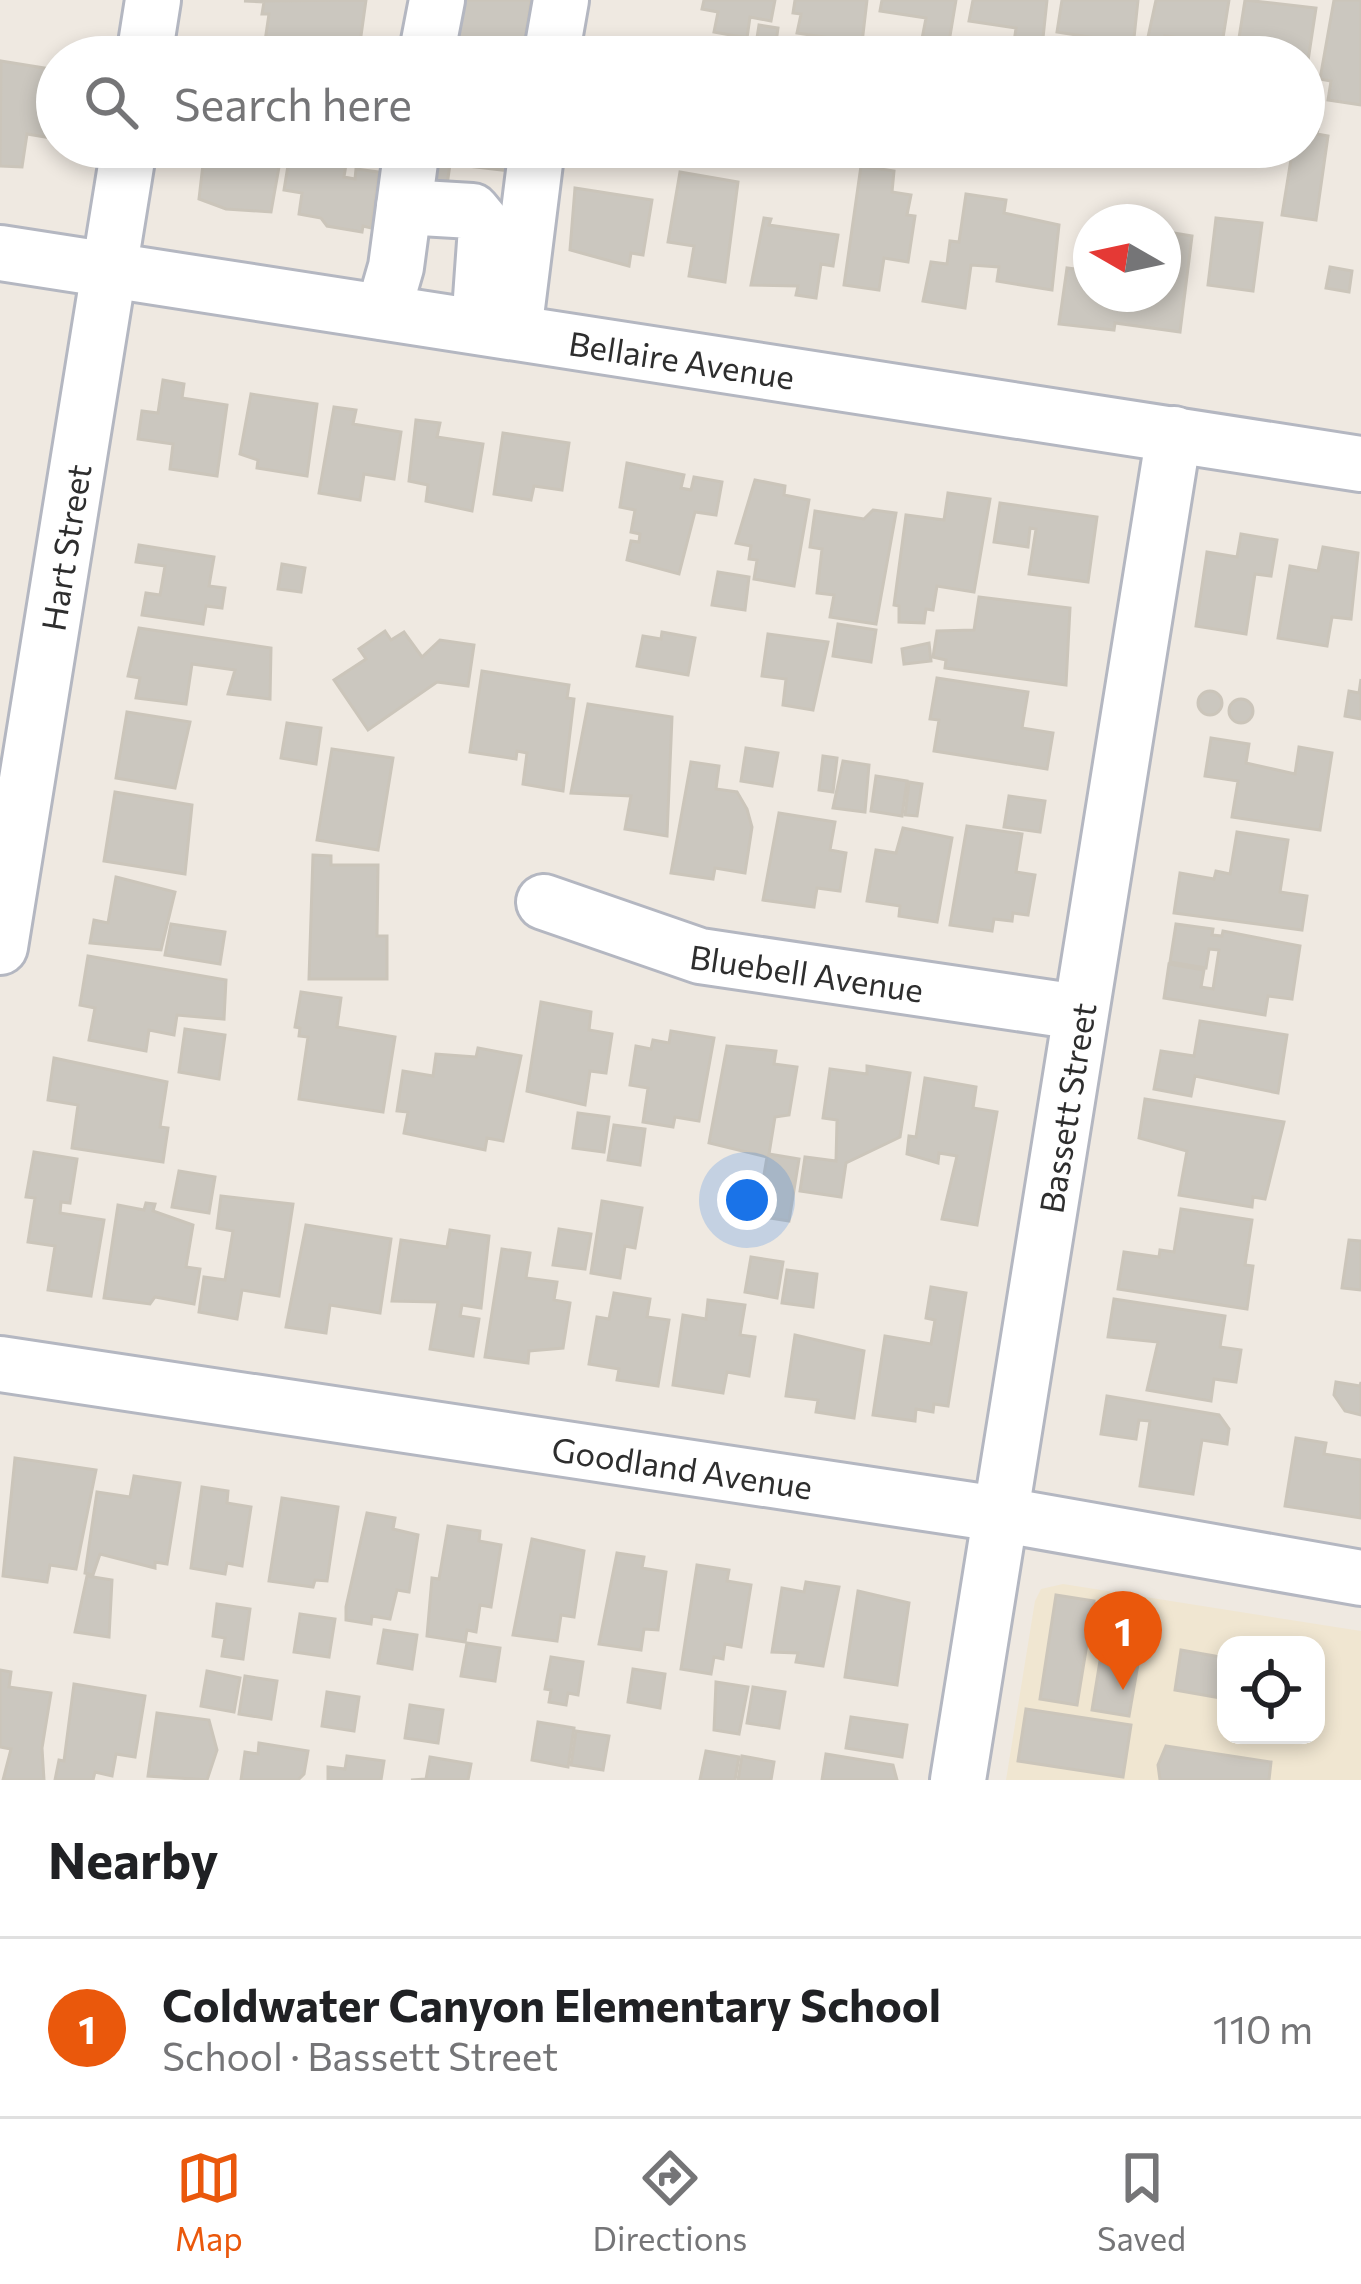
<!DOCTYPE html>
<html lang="en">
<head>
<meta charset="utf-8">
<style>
  :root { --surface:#fff; --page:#f2f2f2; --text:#202124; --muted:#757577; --line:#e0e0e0; --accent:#ea580c }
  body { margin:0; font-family:Commissioner,sans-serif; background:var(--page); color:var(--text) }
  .controls { position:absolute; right:36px; bottom:36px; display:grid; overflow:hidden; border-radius:24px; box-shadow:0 6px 18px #0003 }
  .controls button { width:108px; height:108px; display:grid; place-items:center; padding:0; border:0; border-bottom:3px solid var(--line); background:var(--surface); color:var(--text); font:60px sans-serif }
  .compass { position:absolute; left:1073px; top:204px; width:108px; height:108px; border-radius:50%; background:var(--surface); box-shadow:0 6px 18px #0003; rotate:279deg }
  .you { position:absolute; left:747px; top:1200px; width:42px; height:42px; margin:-30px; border:9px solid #fff; border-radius:50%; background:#1a73e8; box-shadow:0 0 0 18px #1a73e833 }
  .badge { display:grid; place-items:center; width:78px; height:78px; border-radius:50%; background:var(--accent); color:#fff; font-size:39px; font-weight:700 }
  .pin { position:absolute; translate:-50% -99px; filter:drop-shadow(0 3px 6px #0008) }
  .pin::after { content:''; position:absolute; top:63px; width:42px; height:36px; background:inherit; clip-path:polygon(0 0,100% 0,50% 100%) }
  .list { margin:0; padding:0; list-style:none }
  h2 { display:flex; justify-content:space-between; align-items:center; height:156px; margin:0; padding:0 48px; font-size:51px }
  h2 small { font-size:39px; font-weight:400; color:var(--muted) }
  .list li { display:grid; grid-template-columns:78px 1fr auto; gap:36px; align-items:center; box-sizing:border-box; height:180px; padding:0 48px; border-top:3px solid var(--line) }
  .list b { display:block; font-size:45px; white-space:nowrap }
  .list p { margin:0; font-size:39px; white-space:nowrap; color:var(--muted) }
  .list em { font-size:39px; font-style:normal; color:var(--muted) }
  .icon { flex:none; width:66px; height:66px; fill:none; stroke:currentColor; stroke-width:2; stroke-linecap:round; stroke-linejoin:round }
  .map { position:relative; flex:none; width:1361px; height:1780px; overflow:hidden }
  .search { position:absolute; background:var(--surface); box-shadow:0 6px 18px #0003; left:36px; right:36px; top:36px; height:132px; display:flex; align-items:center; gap:30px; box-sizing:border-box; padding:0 42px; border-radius:66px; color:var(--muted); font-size:45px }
  .sheet { height:336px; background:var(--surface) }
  nav { display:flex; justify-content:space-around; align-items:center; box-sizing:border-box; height:168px; border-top:3px solid var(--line); background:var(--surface); font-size:33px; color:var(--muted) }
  nav a { display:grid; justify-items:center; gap:6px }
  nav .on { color:var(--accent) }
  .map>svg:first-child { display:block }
  .education { fill:#f0e6d1; fill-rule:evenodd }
  .building { fill:#cbc7bf; stroke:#cbc5ba; stroke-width:3 }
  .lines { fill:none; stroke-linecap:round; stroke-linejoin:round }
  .minor-casing { stroke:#b4b7c1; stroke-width:60 }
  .minor { stroke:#fff; stroke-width:54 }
  .labels { text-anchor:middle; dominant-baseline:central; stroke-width:9; stroke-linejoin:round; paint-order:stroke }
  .street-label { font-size:33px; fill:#2e2e2e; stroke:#fff }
</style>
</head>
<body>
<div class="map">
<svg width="1361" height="1780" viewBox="0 0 1361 1780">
  <rect width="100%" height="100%" fill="#efe9e1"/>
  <path class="education" d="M1063,1584l298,47v149h-355l29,-179 6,-12zM1226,1645h90v90h-90z"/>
  <g class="building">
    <path d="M366,0l-8,57 -94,-9 5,-34h-7l2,-12 -20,-1z"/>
    <path d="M463,0h68l-9,57h-43l2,-9 -25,-4z"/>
    <path d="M704,0h71l-4,21 -21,-4 -3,21 -33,-6 4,-20 -16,-3z"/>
    <path d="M795,0h72l-5,43 -65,-10 4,-19 -8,-1z"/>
    <path d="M882,0h74l-8,48 -27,-4 5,-26 -46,-7z"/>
    <path d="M973,0h74l-6,57h-29l4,-29 -47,-7z"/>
    <path d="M1062,0h76l-6,57h-33l3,-18 -45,-7z"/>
    <path d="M1156,0h73l-7,44 -57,-8 -3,18 -17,-3z"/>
    <path d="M1245,0l71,8 -10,66 -2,-17h-68z"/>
    <path d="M1334,0h27v105l-33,-5 3,-19 -11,-2z"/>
    <path d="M759,25l19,3 -4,29h-20z"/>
    <path d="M1,61l56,9v69l-30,-5 -5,33 -22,-1z"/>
    <path d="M1304,117l16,2 -3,15 11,2 -12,84 -34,-5 11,-68h11z"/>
    <path d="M205,147h48l-2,15 28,5 -8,45 -45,-3 -27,-10z"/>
    <path d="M291,147l57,5 -4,25 11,2 1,-10 23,3 -8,56 -8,-2 -1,6 -35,-6 -6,-8 -22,-4 3,-21 -18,-3z"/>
    <path d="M438,147h69l-1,6 7,1 -2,17 -61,-7 -5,36 -36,-5z"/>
    <path d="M611,147h35l-3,17 -34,-5z"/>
    <path d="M861,166l33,5 -2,21 19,3 -4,20 8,1 -7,46 -24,-4 -5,32 -35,-5z"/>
    <path d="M680,172l58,10 -13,100 -36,-6 5,-30 -26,-4z"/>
    <path d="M575,188l77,12 -9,55 -12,-2 -2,13 -59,-16z"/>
    <path d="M966,194l40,6 -2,13 55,12 -7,65 -55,-9 2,-14 -28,-2 -6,43 -42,-7 8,-39 16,2 3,-23 9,1z"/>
    <path d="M764,218l7,1 -2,6 69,10 -5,31 -12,-2 -5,34 -20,-3 2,-9 -47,-1z"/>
    <path d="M1216,218l46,5 -9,68 -45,-6z"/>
    <path d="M1174,233l18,3 -12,96 -65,-9 -1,7 -55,-6 8,-56 24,3v23l77,-2z"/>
    <path d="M1330,267l22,4 -3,21 -23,-4z"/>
    <path d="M163,380l21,4 -2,14 45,7 -10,71 -47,-7 3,-25 -35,-5 4,-28 16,2z"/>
    <path d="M251,394l66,10 -10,72 -50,-8 1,-8 -18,-6z"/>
    <path d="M334,407l22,3 -3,14 48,8 -7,47 -30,-5 -4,26 -41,-7z"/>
    <path d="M416,420l24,3 -3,14 46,7 -11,67 -46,-10 2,-16 -19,-4z"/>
    <path d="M503,433l66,10 -7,47 -28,-4 -3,14 -37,-6z"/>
    <path d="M627,463l57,12 -3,13 10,2 3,-13 28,5 -6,33 -21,-3 -16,62 -52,-14 4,-19 8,1 1,-8 -9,-2 4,-22 -15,-3z"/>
    <path d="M755,480l30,6 -1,9 25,5 -15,86 -40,-7 3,-19 -8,-1 2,-13 -15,-3z"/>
    <path d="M948,493l42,6 -16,93 -37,-6 -4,24 -7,-1 -2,14 -25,-1v-16l-5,-1 12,-90 38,5z"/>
    <path d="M1000,503l97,14 -9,65 -59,-8 7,-45 -6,-1 -2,19 -34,-5z"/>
    <path d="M873,510l23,3 -20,111 -46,-7 4,-22 -17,-2 5,-44 -12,-2 5,-36 49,8z"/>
    <path d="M1241,534l36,6 -6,36 -16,-2 -9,60 -50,-8 11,-74 30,5z"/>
    <path d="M139,545l75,12 -5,29 16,2 -3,20 -16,-2 -3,18 -61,-9 4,-22 14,2 5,-29 -29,-4z"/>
    <path d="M1323,547l35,6 -7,66 -19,-2 -5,29 -49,-8 12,-72 28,5z"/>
    <path d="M282,564l23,4 -4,24 -23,-3z"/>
    <path d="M718,572l31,5 -4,33 -33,-5z"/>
    <path d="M979,597l91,11 -4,77 -121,-17 1,-8 -13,-3 4,-26 37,-1z"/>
    <path d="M838,624l38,6 -5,32 -38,-6z"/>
    <path d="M139,628l132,20 -1,51 -42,-5 7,-24 -43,-6 -6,40 -50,-6 4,-20 -12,-2z"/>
    <path d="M385,631l6,9 13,-8 18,25 18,-17 34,5 -6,41 -31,-4 -69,48 -34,-50 32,-21 -7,-10z"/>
    <path d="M662,632l33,6 -7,37 -51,-9 6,-30 18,3z"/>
    <path d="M768,634l60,8 -15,68 -30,-5 3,-26 -24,-3z"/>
    <path d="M929,643l2,18 -27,3 -2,-15z"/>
    <path d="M482,671l87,14 -2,13 7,1 -11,92 -40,-7 4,-31 -10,-2 -1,8 -46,-7z"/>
    <path d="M937,678l91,14 -6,36 31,5 -6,36 -113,-18 5,-31 -9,-1z"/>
    <path d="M1361,679v40l-16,-3 4,-25 10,2z"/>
    <circle cx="1210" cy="703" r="12"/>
    <circle cx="1241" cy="711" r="12"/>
    <path d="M588,704l84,13 -5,119 -42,-7 6,-33 -60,-3z"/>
    <path d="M127,712l63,10 -15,66 -59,-10z"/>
    <path d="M287,723l34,5 -5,36 -35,-6z"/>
    <path d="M1211,738l38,6 -3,19 49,11 4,-27 33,6 -12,77 -88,-13 6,-36 -33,-5z"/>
    <path d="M746,748l32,5 -6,33 -31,-5z"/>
    <path d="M332,749l61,9 -15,92 -61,-10z"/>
    <path d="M823,756l14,2 -4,34 -14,-2z"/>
    <path d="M843,761l26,4 -4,47 -32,-4z"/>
    <path d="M691,762l28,4 -3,23 21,3 10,17 5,18 -7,46 -30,-5 -2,11 -42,-6z"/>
    <path d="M876,776l31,5 -5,35 -31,-5z"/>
    <path d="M909,782l13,2 -5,32 -12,-1z"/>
    <path d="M115,792l77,13 -7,69 -81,-13z"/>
    <path d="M1009,796l36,5 -5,31 -36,-5z"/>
    <path d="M779,813l56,9 -5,28 16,3 -6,38 -23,-3 -3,19 -51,-7z"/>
    <path d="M967,826l55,8 -6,38 19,3 -7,40 -15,-2 -1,8 -18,-2 -2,12 -42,-6z"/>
    <path d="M903,828l49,10 -15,84 -38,-6 1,-10 -33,-5 9,-51 20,3z"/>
    <path d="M1237,832l51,8 -8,52 27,4 -5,34 -128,-17 6,-40 34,6 2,-8 14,3z"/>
    <path d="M313,855l18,1v9h47l-1,71h10v43h-78z"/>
    <path d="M116,877l59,15 -14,58 -71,-7 4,-23 14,3z"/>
    <path d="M171,924l54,8 -5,32 -55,-9z"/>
    <path d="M1176,924l37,5 -1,6 10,1 1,-5 77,15 -8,53 -24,-3 -3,19 -101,-17 5,-34 35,6 -3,17 12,2 6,-39 -10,-1 -3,19 -36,-6z"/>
    <path d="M88,956l138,24 -2,39 -47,-4 -3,20 -25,-5 -3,21 -57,-11 6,-32 -15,-3z"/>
    <path d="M301,992l40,6 -4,29 58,10 -12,75 -84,-13 9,-62 -9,-1 1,-8 -5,-1z"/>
    <path d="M541,1002l50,10 -2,18 23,4 -6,39 -16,-2 -5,34 -58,-14z"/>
    <path d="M1200,1021l87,14 -9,58 -83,-17 -4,20 -37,-7 7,-38 33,5z"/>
    <path d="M185,1029l40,6 -6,44 -40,-7z"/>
    <path d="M671,1031l43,7 -15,83 -24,-4 -2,10 -30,-5 5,-34 -18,-3 6,-39 15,3 2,-9 16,3z"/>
    <path d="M727,1046l49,5 -2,13 23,3 -8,48 -14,2 -6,37 30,5 -10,62 -32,-5 10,-59 -58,-14z"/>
    <path d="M478,1048l43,8 -18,85 -16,-3 -2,12 -81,-17 4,-21 -11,-1 6,-40 30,5 3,-22 40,3z"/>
    <path d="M54,1058l113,24 -7,45 8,1 -5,34 -91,-14 6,-43 -30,-5z"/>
    <path d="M867,1066l43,7 -10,64 -54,26 -5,34 -41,-6 5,-34 31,4 1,-41 -14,-2 7,-49 37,5z"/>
    <path d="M925,1078l51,9 -3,21 24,4 -20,113 -35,-6 15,-63 -18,-3 -1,10 -31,-9 2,-18 7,1z"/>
    <path d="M1145,1099l139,23 -19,77 -12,-2 -1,10 -73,-12 8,-44 -48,-13z"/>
    <path d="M578,1113l31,4 -5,35 -31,-4z"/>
    <path d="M614,1125l31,4 -5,36 -32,-5z"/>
    <path d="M34,1152l43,7 -7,44 -9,-1 -1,11 44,7 -13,76 -43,-6 7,-44 -27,-4 7,-44 -9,-1z"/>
    <path d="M179,1171l36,6 -6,36 -37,-6z"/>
    <path d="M221,1196l72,8 -14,92 -37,-6 -5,29 -38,-7 5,-35 21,3 8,-49 -16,-3z"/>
    <path d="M602,1201l40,7 -7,40 -10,-2 -5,32 -29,-5z"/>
    <path d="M146,1203l9,1 -2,7 40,14 -7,42 14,2 -6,35 -39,-7 -5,7 -46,-6 14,-93 26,5z"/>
    <path d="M1181,1209l71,11 -7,45 8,1 -6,43 -129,-20 6,-37 35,5 1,-7 14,2z"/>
    <path d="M306,1225l85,14 -11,74 -50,-8 -4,28 -40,-6z"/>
    <path d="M559,1229l32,5 -6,35 -32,-4z"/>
    <path d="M450,1230l39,6 -8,72 -19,-3 -2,11 19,3 -6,37 -43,-7 8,-47 -46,-1 9,-61 46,7z"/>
    <path d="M1349,1240l12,1v49l-19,-2z"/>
    <path d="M502,1249l28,4 -4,25 31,4 -3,18 16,3 -7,45 -34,3 -1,12 -43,-6z"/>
    <path d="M751,1257l32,5 -6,36 -32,-6z"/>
    <path d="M787,1270l30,4 -4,33 -31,-4z"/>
    <path d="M931,1287l35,6 -18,113 -14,-2 -1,8 -17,-3 -1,12 -42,-6 12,-79 46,8 4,-24 -9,-2z"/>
    <path d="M614,1293l36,6 -3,18 22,3 -11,66 -41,-6 2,-11 -30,-5 8,-47 12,2z"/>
    <path d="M1114,1299l111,17 -5,31 21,3 -5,32 -22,-3 -3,22 -64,-11 11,-48 -50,-5z"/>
    <path d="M708,1300l37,5 -5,30 15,2 -6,39 -22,-4 -4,21 -50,-8 10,-70 23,4z"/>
    <path d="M795,1335l69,16 -10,67 -38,-6 2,-12 -32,-4z"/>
    <path d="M1336,1382l24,4 1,-4v33l-16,-4 -11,-16z"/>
    <path d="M1107,1396l112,19 10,14 -2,15 -25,-4 -9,54 -53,-8 10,-65 -11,-1 -3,19 -35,-5z"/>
    <path d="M1296,1438l30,5 -2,11 37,6v58l-76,-12z"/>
    <path d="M15,1458l81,12 -20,99 -26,-4 -3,17 -44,-6z"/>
    <path d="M134,1476l46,7 -13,81 -12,-2v6l-55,-14 -7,21 -8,-2 12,-81 33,5z"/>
    <path d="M202,1487l26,4 -1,12 24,4 -9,59 -15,-3 -2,11 -34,-6z"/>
    <path d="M282,1498l56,9 -11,74 -12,-1 -2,7 -44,-6z"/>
    <path d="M367,1513l28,5 -2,11 25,6 -9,57 -12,-2 -7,29 -18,-3 -1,8 -25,-4v-13z"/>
    <path d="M448,1526l32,5 -1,10 22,4 -10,62 -11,-2 -4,27 -9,-2 -2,12 -38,-6 5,-58 7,1z"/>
    <path d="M532,1539l52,12 -10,66 -13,-2 -4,26 -44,-6z"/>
    <path d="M617,1553l27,4 -2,11 24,4 -8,58 -14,-1 -3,21 -42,-6z"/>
    <path d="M697,1565l32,5 -2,11 24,4 -10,62 -16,-3 -2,15 -9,-2 -3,17 -30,-5z"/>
    <path d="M87,1576l25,4 -3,57 -34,-5z"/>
    <path d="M806,1582l33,5 -16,79 -27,-4 2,-9 -26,-1 10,-64 22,4z"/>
    <path d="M858,1591l51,12 -12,82 -52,-8z"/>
    <path d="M1056,1595l38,6 -17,104 -37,-6z"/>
    <path d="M217,1604l33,5 -7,50 -21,-3 3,-18 -12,-2z"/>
    <path d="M1109,1606l38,6 -18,104 -37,-6z"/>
    <path d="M300,1614l35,5 -6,38 -35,-5z"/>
    <path d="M384,1630l33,5 -5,34 -34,-6z"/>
    <path d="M467,1643l33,5 -5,33 -34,-5z"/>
    <path d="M1181,1650l45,8v41l-51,-9z"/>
    <path d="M551,1657l32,5 -5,33 -10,-2 -2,12 -17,-3 2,-12 -6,-1z"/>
    <path d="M633,1669l32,5 -5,34 -32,-6z"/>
    <path d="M0,1670l11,2 -2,15 42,6 -9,55 2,32h-41l8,-31 -11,-2z"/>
    <path d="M207,1671l33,7 -6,34 -33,-6z"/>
    <path d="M245,1676l32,5 -6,38 -32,-5z"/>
    <path d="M716,1682l32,5 -9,47 -25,-4z"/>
    <path d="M74,1684l71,12 -10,61 -19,-3 -4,22 -17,-4 -2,8h-38l4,-20 5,1z"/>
    <path d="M753,1687l32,5 -6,36 -32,-5z"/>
    <path d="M327,1692l32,5 -5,34 -32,-5z"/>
    <path d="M410,1705l33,5 -5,33 -33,-5z"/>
    <path d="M1026,1709l105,16 -8,52 -105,-16z"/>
    <path d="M157,1713l52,7 8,30 -10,30 -59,-4z"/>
    <path d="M851,1717l56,8 -5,32 -56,-9z"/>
    <path d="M538,1722l36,6 -6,39 -36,-7z"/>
    <path d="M576,1731l33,5 -6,34 -32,-5z"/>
    <path d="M259,1743l49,8 -4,23 -6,6h-57l4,-28 13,2z"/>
    <path d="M1166,1746l105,16 -2,18h-109l-2,-15z"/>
    <path d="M706,1751l33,6 -4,23h-35z"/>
    <path d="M826,1754l67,11 4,15h-75z"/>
    <path d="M347,1756l37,5 -3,19h-53v-13l17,2z"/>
    <path d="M742,1756l32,6 -3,18h-33z"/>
    <path d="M430,1757l41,7 -3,16h-57l15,-1z"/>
  </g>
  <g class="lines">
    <g class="minor-casing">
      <g id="minor">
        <path d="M144,57l9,-57"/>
        <path d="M426,57l11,-57"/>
        <path d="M551,57l10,-57"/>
        <path d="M404,207l68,4 14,17 -7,98"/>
        <path id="s1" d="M0,253l1361,211"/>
        <path d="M383,312l13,-45 16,-120"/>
        <path d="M514,332l23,-185"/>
        <path id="s2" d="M544,902l156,54 378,56"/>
        <path id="s3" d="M0,947l129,-800"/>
        <path id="s4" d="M0,1364l998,150 363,64"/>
        <path id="s5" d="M958,1780l216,-1346"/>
      </g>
    </g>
    <use href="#minor" class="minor"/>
  </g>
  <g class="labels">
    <g class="street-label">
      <text stroke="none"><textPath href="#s1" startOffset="690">Bellaire Avenue</textPath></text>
      <text stroke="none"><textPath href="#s3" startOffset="405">Hart Street</textPath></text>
      <text stroke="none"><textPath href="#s2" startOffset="273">Bluebell Avenue</textPath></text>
      <text stroke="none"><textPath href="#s5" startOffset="681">Bassett Street</textPath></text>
      <text stroke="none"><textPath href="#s4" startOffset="690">Goodland Avenue</textPath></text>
    </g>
  </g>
</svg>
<div class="controls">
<button><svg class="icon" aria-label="locate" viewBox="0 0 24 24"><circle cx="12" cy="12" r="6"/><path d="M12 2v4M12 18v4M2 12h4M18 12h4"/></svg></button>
</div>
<svg class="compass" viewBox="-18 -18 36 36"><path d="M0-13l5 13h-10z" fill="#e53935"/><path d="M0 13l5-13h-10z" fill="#757577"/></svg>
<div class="you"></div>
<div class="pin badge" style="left:1123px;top:1690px">1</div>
<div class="search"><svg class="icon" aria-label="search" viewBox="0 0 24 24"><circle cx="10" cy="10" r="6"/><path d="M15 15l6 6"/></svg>Search here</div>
</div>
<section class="sheet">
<h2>Nearby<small></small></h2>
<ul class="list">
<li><span class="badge">1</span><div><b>Coldwater Canyon Elementary School</b><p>School · Bassett Street</p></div><em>110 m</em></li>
</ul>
</section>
<nav>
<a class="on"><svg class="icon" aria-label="map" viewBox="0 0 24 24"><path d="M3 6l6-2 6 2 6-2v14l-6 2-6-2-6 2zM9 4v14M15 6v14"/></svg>Map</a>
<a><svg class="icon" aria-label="directions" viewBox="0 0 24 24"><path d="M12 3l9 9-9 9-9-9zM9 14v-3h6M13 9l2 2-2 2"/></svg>Directions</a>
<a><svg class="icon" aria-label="saved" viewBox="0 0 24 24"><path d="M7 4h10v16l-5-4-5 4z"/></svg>Saved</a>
</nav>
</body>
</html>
